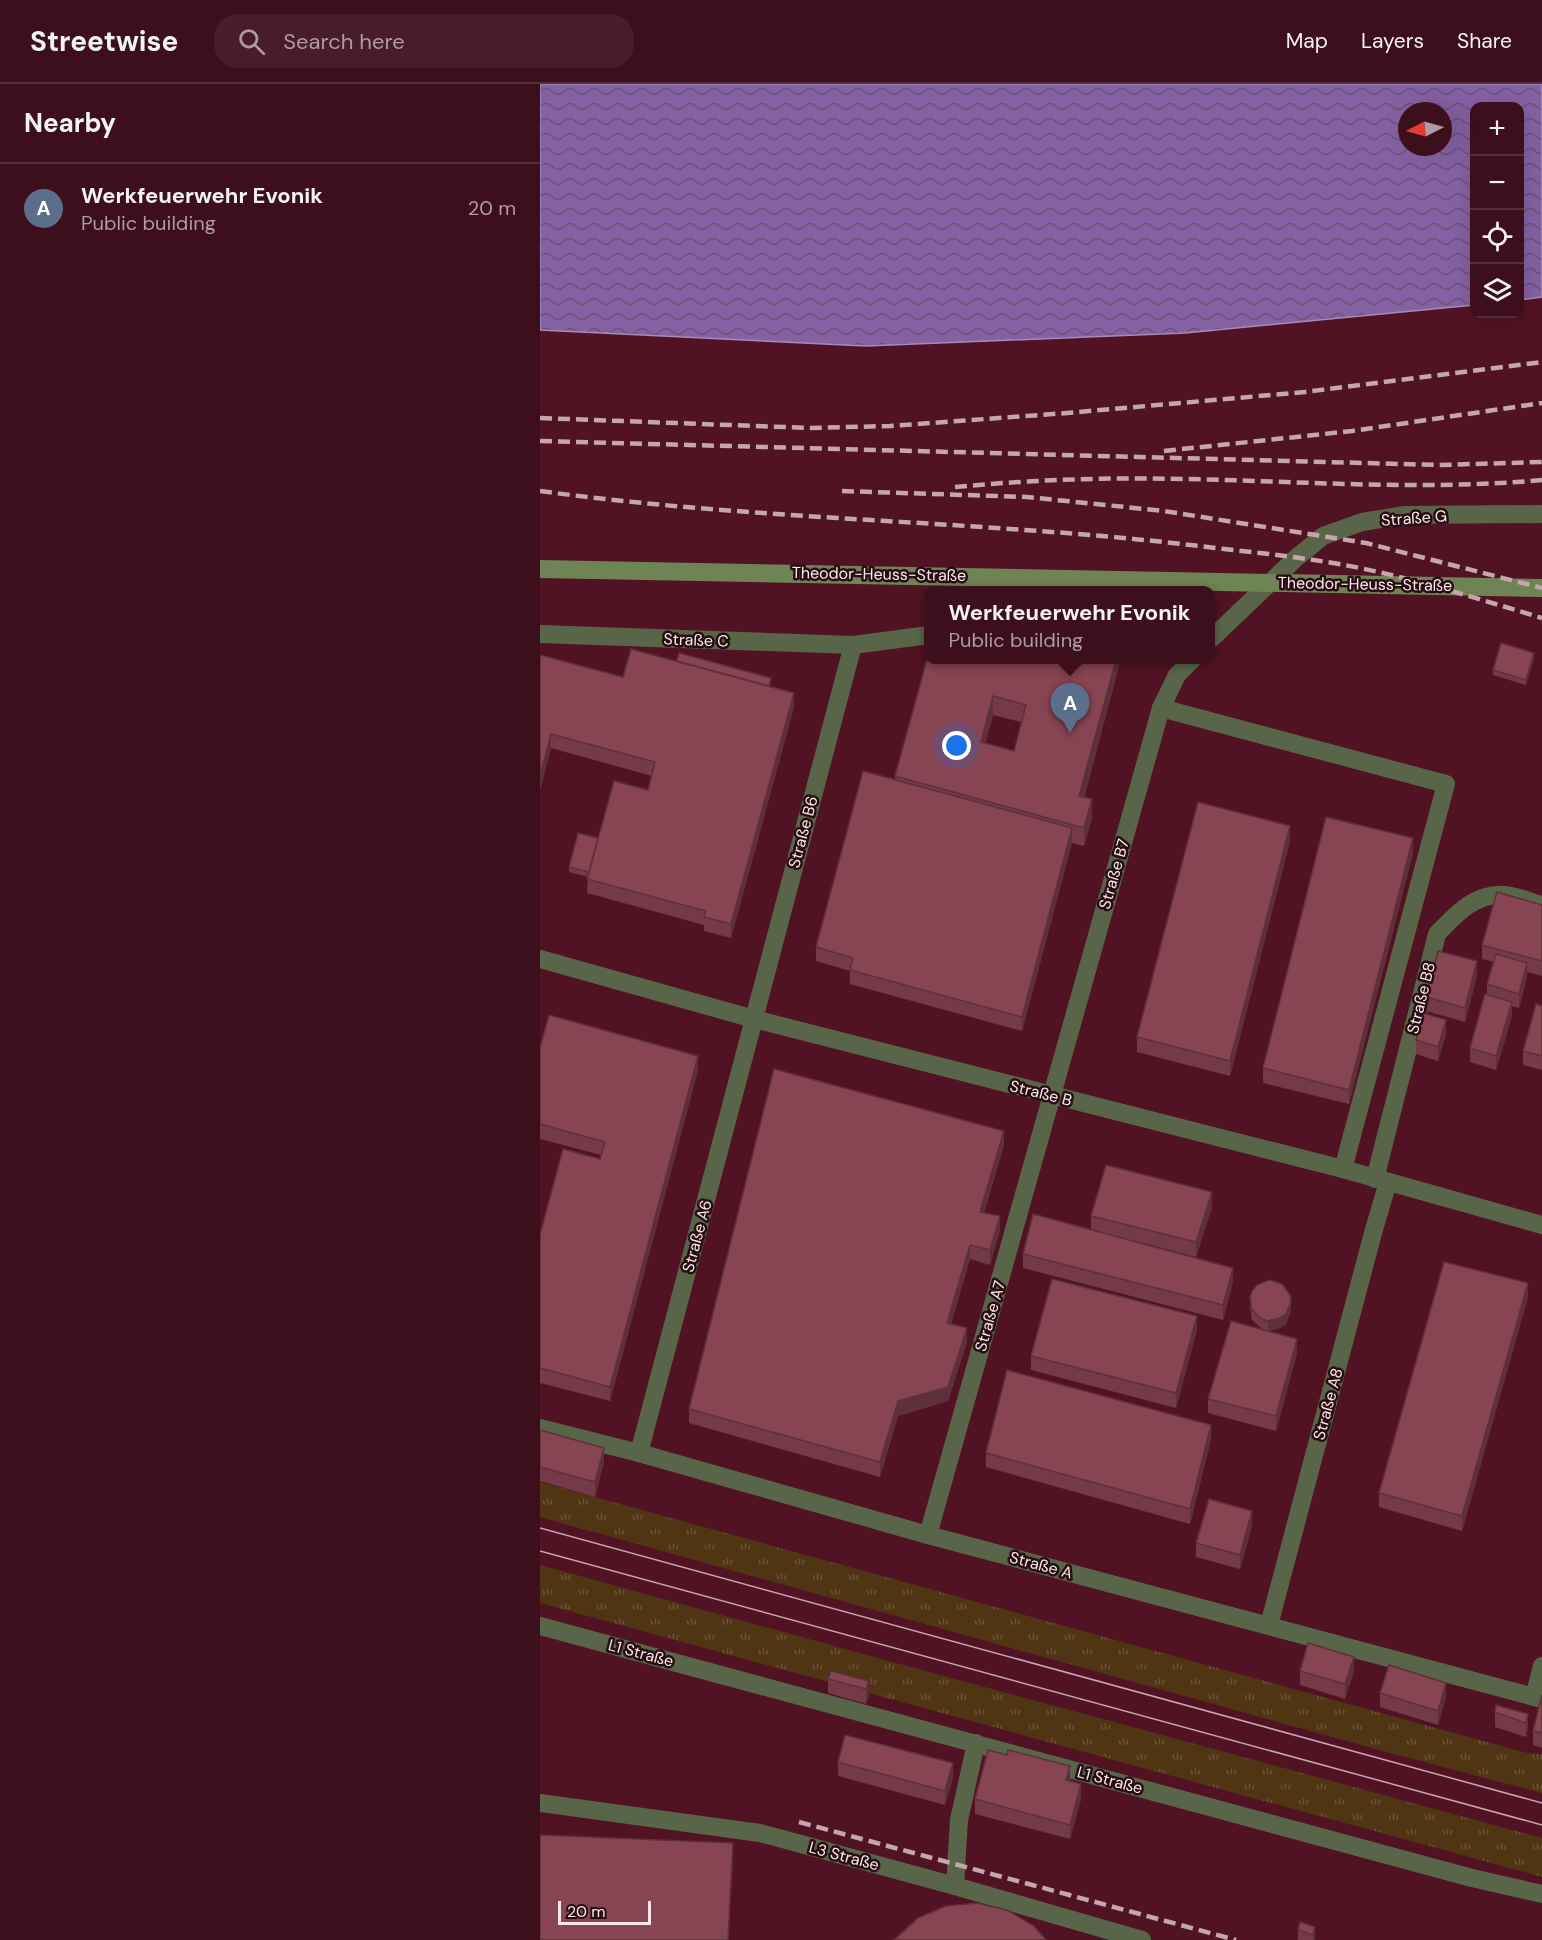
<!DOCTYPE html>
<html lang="en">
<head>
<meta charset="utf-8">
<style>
  :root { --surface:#3d0e1b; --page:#481c28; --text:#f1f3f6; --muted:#ad9ca3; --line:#562e3a; --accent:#ea580c }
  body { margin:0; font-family:"DM Sans",sans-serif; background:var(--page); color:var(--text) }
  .controls { position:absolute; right:18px; top:18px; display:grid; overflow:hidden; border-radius:12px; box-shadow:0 6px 24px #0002 }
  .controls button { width:54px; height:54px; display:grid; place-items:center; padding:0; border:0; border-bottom:2px solid var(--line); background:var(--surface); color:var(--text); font:30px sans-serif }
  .compass { position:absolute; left:858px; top:18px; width:54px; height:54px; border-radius:50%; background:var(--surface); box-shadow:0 6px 24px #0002; rotate:264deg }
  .scale { position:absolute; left:18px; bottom:15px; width:93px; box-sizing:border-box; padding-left:6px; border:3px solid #fae9eb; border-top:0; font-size:16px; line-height:21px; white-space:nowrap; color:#fae9eb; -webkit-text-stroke:4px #270c11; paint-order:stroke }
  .you { position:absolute; left:417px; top:662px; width:21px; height:21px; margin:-15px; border:4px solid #fff; border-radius:50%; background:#1a73e8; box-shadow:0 0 0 9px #1a73e833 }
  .badge { display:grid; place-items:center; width:39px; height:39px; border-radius:50%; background:var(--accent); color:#fff; font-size:20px; font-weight:700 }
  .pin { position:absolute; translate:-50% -50px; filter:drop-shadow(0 2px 3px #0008) }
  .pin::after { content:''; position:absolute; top:32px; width:21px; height:18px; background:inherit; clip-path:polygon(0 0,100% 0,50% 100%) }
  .popup { position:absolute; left:384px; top:502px; width:291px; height:78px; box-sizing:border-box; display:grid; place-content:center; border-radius:12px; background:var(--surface); filter:drop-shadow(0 2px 4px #0005); font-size:20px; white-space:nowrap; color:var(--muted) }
  .popup b { font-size:22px; color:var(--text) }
  .popup::after { content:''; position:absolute; left:50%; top:100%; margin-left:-12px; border:12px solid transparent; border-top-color:var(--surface) }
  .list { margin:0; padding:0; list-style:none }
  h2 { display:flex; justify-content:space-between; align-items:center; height:78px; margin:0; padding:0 24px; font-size:26px }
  h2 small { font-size:20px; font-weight:400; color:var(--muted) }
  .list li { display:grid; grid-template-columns:39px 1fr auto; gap:18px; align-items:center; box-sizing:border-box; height:90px; padding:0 24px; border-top:2px solid var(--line) }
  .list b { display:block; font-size:22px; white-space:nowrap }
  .list p { margin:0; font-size:20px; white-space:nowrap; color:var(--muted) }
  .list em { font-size:20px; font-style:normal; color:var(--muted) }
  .icon { flex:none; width:33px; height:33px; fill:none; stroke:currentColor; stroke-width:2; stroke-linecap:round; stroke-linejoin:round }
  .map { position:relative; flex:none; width:1002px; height:1856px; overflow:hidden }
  header { display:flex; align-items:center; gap:36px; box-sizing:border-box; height:84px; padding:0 30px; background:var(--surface); border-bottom:2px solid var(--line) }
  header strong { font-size:28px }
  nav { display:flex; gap:33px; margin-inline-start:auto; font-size:21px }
  .search { width:420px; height:54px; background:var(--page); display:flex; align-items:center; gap:15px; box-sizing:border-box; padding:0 21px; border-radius:24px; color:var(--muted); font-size:22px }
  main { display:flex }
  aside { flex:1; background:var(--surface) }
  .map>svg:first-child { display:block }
  .grass { fill:url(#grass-tufts) }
  .water { fill:url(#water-waves); stroke:#a88ab9; stroke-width:1.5; fill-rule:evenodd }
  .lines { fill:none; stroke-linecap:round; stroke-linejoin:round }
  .lane { stroke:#586548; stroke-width:18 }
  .secondary { stroke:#6f8455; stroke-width:18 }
  .tram { stroke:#c5a6ad; stroke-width:1.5 }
  .rail { stroke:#c5a6ad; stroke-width:4.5; stroke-dasharray:12 6; stroke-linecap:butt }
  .wall { fill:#743a47; fill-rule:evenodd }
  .shaded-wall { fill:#5e3039 }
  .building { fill:#874452; stroke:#5e3039; stroke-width:1.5; fill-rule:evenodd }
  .labels { text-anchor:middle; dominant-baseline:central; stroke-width:5; stroke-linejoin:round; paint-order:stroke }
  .street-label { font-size:16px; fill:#fae9eb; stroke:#270c11 }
</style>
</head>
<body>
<header>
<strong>Streetwise</strong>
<div class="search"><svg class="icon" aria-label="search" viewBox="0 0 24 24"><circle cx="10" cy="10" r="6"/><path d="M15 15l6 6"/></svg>Search here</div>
<nav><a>Map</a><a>Layers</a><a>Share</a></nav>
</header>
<main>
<aside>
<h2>Nearby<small></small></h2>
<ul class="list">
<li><span class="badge" style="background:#5c6f8a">A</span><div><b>Werkfeuerwehr Evonik</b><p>Public building</p></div><em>20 m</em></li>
</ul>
</aside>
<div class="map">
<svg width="1002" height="1856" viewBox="0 0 1002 1856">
  <defs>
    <pattern id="grass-tufts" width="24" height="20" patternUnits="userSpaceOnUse" patternTransform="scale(1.5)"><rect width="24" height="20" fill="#503514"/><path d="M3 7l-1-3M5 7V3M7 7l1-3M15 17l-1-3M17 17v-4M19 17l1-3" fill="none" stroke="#6a5236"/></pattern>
    <pattern id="water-waves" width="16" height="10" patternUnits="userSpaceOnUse" patternTransform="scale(1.5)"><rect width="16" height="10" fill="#8561a3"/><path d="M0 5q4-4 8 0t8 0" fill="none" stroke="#685474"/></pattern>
  </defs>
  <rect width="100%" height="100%" fill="#511324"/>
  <g class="grass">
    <path d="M0,1398l987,271 15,1v39l-163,-43 -839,-233z"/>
    <path d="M0,1481l356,98 646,175v39l-1002,-274z"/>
  </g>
  <path class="water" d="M0,0h1002v213l-22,3v-194h-46v199l-289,28 -319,13 -326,-16zM867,27h36v36h-36z"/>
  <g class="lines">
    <g class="lane">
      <path d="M0,550l313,11 76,-10"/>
      <path d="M671,555l85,-81 27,-22 39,-14 43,-7 137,-1"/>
      <path d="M621,624l285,76 -103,385"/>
      <path d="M0,875l214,60 589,150 199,56"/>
      <path d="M835,1095l62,-245c19,-20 38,-41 68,-39 12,1 25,7 37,10"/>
      <path d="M0,1344l99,25 289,82 614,164"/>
      <path d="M99,1369l214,-808"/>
      <path d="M388,1451l233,-827 16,-33 15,-15"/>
      <path d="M729,1541l104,-392 15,-51"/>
      <path d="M0,1542l932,252 70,16"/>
      <path d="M994,1613l8,-31"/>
      <path d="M0,1719l220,30 195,53 187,54"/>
      <path d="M415,1802l4,-66 17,-77"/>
    </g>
    <path class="secondary" d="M0,485l1002,19"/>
    <g class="tram">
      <path d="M0,1444l1002,275"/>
      <path d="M0,1467l1002,274"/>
    </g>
    <g class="rail">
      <path d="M0,334l270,10 80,-2 177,-13 238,-21 237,-30"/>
      <path d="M0,357l899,24 103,-3"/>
      <path d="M624,367l188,-20 190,-28"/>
      <path d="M415,403c75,-7 151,-10 227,-8 120,2 240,12 360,1"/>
      <path d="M0,407c227,31 457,29 684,58 46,5 91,10 136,19 62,13 122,32 182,50"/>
      <path d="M302,407l185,6 137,14 202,32 176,45"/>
      <path d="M259,1738l437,118"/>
    </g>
  </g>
  <g class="wall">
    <path d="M0,571l83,22 54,-16 94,22 -1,3 24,21 -63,231 -27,-7v-6l-117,-32 1,-16 -19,-5v-5l79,-77 4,-14 -101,-28 -11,42z"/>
    <path d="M994,574l-8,27 -33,-10v-5z"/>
    <path d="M579,576v6l-35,132 8,20 -8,28 -12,-3 -50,188 -172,-47v-13l-34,-10v-14l79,-167v-4l78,-115zM453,631l28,7 -7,29 -29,-7z"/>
    <path d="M750,757l-60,235 -93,-24v-15z"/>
    <path d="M873,769l-64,251 -86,-21v-15z"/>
    <path d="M1002,821v71l-15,-4v5l-8,31 -7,-2v10l-16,54 -26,-8v-14l17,-54v-10l7,-22 -12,-3v-14z"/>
    <path d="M937,892l-12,46 -39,-11v-14z"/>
    <path d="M1002,922v64l-19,-5v-14z"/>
    <path d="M906,950l-8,27 -22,-7v-14z"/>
    <path d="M0,964l158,22 -88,331 -70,-18v-148l60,-76 1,-4 -61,-16z"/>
    <path d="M464,1061l-20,68 16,17 -10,35 -20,-6 -19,65 16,18 -19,59 -50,15 -18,61 -191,-54v-14z"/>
    <path d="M672,1123l-16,50 -64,-17 101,42 -10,38 -200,-52v-14l68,-25v-13z"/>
    <path d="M710,1213l41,15 -5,12 -6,4 -12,3 -6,-2 -10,-9 -2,-13z"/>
    <path d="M988,1213l-66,234 -83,-24v-14z"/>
    <path d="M657,1246l-21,78 -145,-38v-14z"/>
    <path d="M757,1269l-21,78 -68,-18v-14z"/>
    <path d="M0,1346l64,32 -9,35 -55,-16z"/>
    <path d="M671,1355l-21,85 -204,-57v-14z"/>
    <path d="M712,1442l-12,43 -44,-12v-14z"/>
    <path d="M760,1587h54l-9,28 -45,-14z"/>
    <path d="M288,1595l41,2v14l-3,9 -38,-11z"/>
    <path d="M840,1609l66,4 -8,28 -58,-18z"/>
    <path d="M1002,1611v53l-9,-3v-14z"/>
    <path d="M955,1628l33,2v14l-2,9 -31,-10z"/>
    <path d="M298,1678l115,16 -8,27 -107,-29z"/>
    <path d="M529,1697l12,18 -11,40 -95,-25v-15z"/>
    <path d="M775,1843v13h-17v-10z"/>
  </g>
  <g class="shaded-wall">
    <path d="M994,569v5l-8,27v-5z"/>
    <path d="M576,576h3v6l-40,149v-19z"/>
    <path d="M254,609v14l-63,231v-14z"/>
    <path d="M453,612v19l-12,46v-19z"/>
    <path d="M11,650v14l-11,42v-14z"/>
    <path d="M552,715v19l-8,28v-18z"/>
    <path d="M750,742v15l-60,235v-15z"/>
    <path d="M532,744v15l-50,188v-14z"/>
    <path d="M873,754v15l-64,251v-14z"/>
    <path d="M937,877v15l-12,46v-14z"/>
    <path d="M987,879v14l-8,31v-14z"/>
    <path d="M972,918v14l-16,54v-14z"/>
    <path d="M906,936v14l-8,27v-14z"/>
    <path d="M158,972v14l-88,331v-14z"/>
    <path d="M464,1047v14l-24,81v-14z"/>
    <path d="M672,1108v15l-16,50v-15z"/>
    <path d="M460,1132v14l-10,35v-15z"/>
    <path d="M430,1161v14l-23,78v-14z"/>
    <path d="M693,1184v14l-10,38v-15z"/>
    <path d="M988,1199v14l-66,234v-15z"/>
    <path d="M751,1218v10l-5,12 -6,4 -12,3v-10z"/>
    <path d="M657,1232v14l-21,78v-15z"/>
    <path d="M427,1244v14l-19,59 -50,15 -18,61v-15l18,-61z"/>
    <path d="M757,1255v14l-21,78v-15z"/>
    <path d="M671,1341v14l-21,85v-15z"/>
    <path d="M64,1364v14l-9,35v-15z"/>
    <path d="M712,1427v15l-12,43v-14z"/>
    <path d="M814,1573v14l-9,28v-15z"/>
    <path d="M329,1597v14l-3,9v-15z"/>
    <path d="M906,1599v14l-8,28v-14z"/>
    <path d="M988,1630v14l-2,9v-14z"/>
    <path d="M413,1679v15l-8,27v-14z"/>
    <path d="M530,1682v15l-4,13v-14z"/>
    <path d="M541,1700v15l-11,40v-14z"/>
    <path d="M193,1759v14l-5,83z"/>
    <path d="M775,1843v13h-2v-5z"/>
  </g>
  <g class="building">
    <path d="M961,559l33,10 -8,27 -33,-10z"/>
    <path d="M91,565l163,44 -63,231 -27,-7 2,-6 -119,-32 27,-98 34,9 7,-28 -104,-28 -11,42v-121l83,22z"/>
    <path d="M389,568v8h39l5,1 1,-1h142l-37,136 13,3 -8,29 -189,-52zM453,612l33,9 -12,46 -33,-9z"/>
    <path d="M139,569l92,25 -2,8 -92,-25z"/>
    <path d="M323,687l209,57 -50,189 -172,-47 3,-12 -37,-11z"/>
    <path d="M658,718l92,24 -60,235 -93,-24z"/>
    <path d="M786,733l87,21 -64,252 -86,-22z"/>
    <path d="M38,749l20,5 -9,34 -20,-5z"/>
    <path d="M957,808l45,13v56l-60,-16z"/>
    <path d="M898,867l39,10 -12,47 -39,-11z"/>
    <path d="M956,870l31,9 -8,31 -32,-10z"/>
    <path d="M945,910l27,8 -16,54 -26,-8z"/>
    <path d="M996,920l6,2v50l-19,-5z"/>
    <path d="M883,929l23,7 -8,27 -22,-7z"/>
    <path d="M9,931l149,41 -88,331 -70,-19v-133l23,-86 37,10 5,-17 -65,-18v-76z"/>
    <path d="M234,985l230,62 -24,81 20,4 -10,34 -20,-5 -23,78 20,5 -19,59 -50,14 -18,61 -191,-53z"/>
    <path d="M566,1081l106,27 -16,50 -105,-26z"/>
    <path d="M493,1130l200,54 -10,37 -200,-51z"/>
    <path d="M904,1178l84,21 -66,233 -83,-23z"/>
    <path d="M512,1195l145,37 -21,77 -145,-37z"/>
    <path d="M729,1196l13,4 8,11 1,7 -5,12 -6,4 -12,3 -6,-2 -10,-9 -2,-13 2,-6 5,-6z"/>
    <path d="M691,1237l66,18 -21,77 -68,-17z"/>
    <path d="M467,1286l204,55 -21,84 -204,-56z"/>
    <path d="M0,1346l64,18 -9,34 -55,-15z"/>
    <path d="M669,1415l43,12 -12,44 -44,-12z"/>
    <path d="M768,1559l46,14 -9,27 -45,-13z"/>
    <path d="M849,1581l57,18 -8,28 -58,-18z"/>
    <path d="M291,1587l38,10 -3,8 -38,-10z"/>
    <path d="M1002,1611v38l-9,-2z"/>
    <path d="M956,1621l32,9 -2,9 -31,-11z"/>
    <path d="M305,1651l108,28 -8,28 -107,-29z"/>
    <path d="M448,1666l19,5 1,-5 62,16 -4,14 15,4 -11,41 -95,-26z"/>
    <path d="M0,1751l193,8 -5,97h-188z"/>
    <path d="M437,1819l30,7 27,16 12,14h-152l24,-22 28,-12z"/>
    <path d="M760,1838l15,5 -2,8 -15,-5z"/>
  </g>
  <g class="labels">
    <g class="street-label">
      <text transform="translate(874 434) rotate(-4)">Straße G</text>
      <text transform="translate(339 490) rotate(1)">Theodor-Heuss-Straße</text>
      <text transform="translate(825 500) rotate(1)">Theodor-Heuss-Straße</text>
      <text transform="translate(156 556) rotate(2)">Straße C</text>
      <text transform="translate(263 748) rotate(-75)">Straße B6</text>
      <text transform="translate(574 790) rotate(-74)">Straße B7</text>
      <text transform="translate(881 914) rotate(-76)">Straße B8</text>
      <text transform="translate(501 1009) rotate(14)">Straße B</text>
      <text transform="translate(157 1152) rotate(-75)">Straße A6</text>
      <text transform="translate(450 1232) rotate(-74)">Straße A7</text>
      <text transform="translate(788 1320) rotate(-75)">Straße A8</text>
      <text transform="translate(501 1481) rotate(15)">Straße A</text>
      <text transform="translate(101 1569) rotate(15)">L1 Straße</text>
      <text transform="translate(570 1696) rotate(15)">L1 Straße</text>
      <text transform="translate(304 1772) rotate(15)">L3 Straße</text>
    </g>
  </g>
</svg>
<div class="controls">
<button>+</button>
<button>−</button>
<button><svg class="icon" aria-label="locate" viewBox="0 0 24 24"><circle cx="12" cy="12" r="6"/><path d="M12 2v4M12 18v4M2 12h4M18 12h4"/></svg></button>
<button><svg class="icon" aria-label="layers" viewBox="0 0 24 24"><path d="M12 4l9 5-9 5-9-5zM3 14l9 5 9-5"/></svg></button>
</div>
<svg class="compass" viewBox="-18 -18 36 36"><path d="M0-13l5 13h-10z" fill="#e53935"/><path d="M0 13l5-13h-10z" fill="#ad9ca3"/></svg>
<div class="scale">20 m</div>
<div class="you"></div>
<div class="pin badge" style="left:530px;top:649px;background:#5c6f8a">A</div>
<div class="popup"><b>Werkfeuerwehr Evonik</b>Public building</div>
</div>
</main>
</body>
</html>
